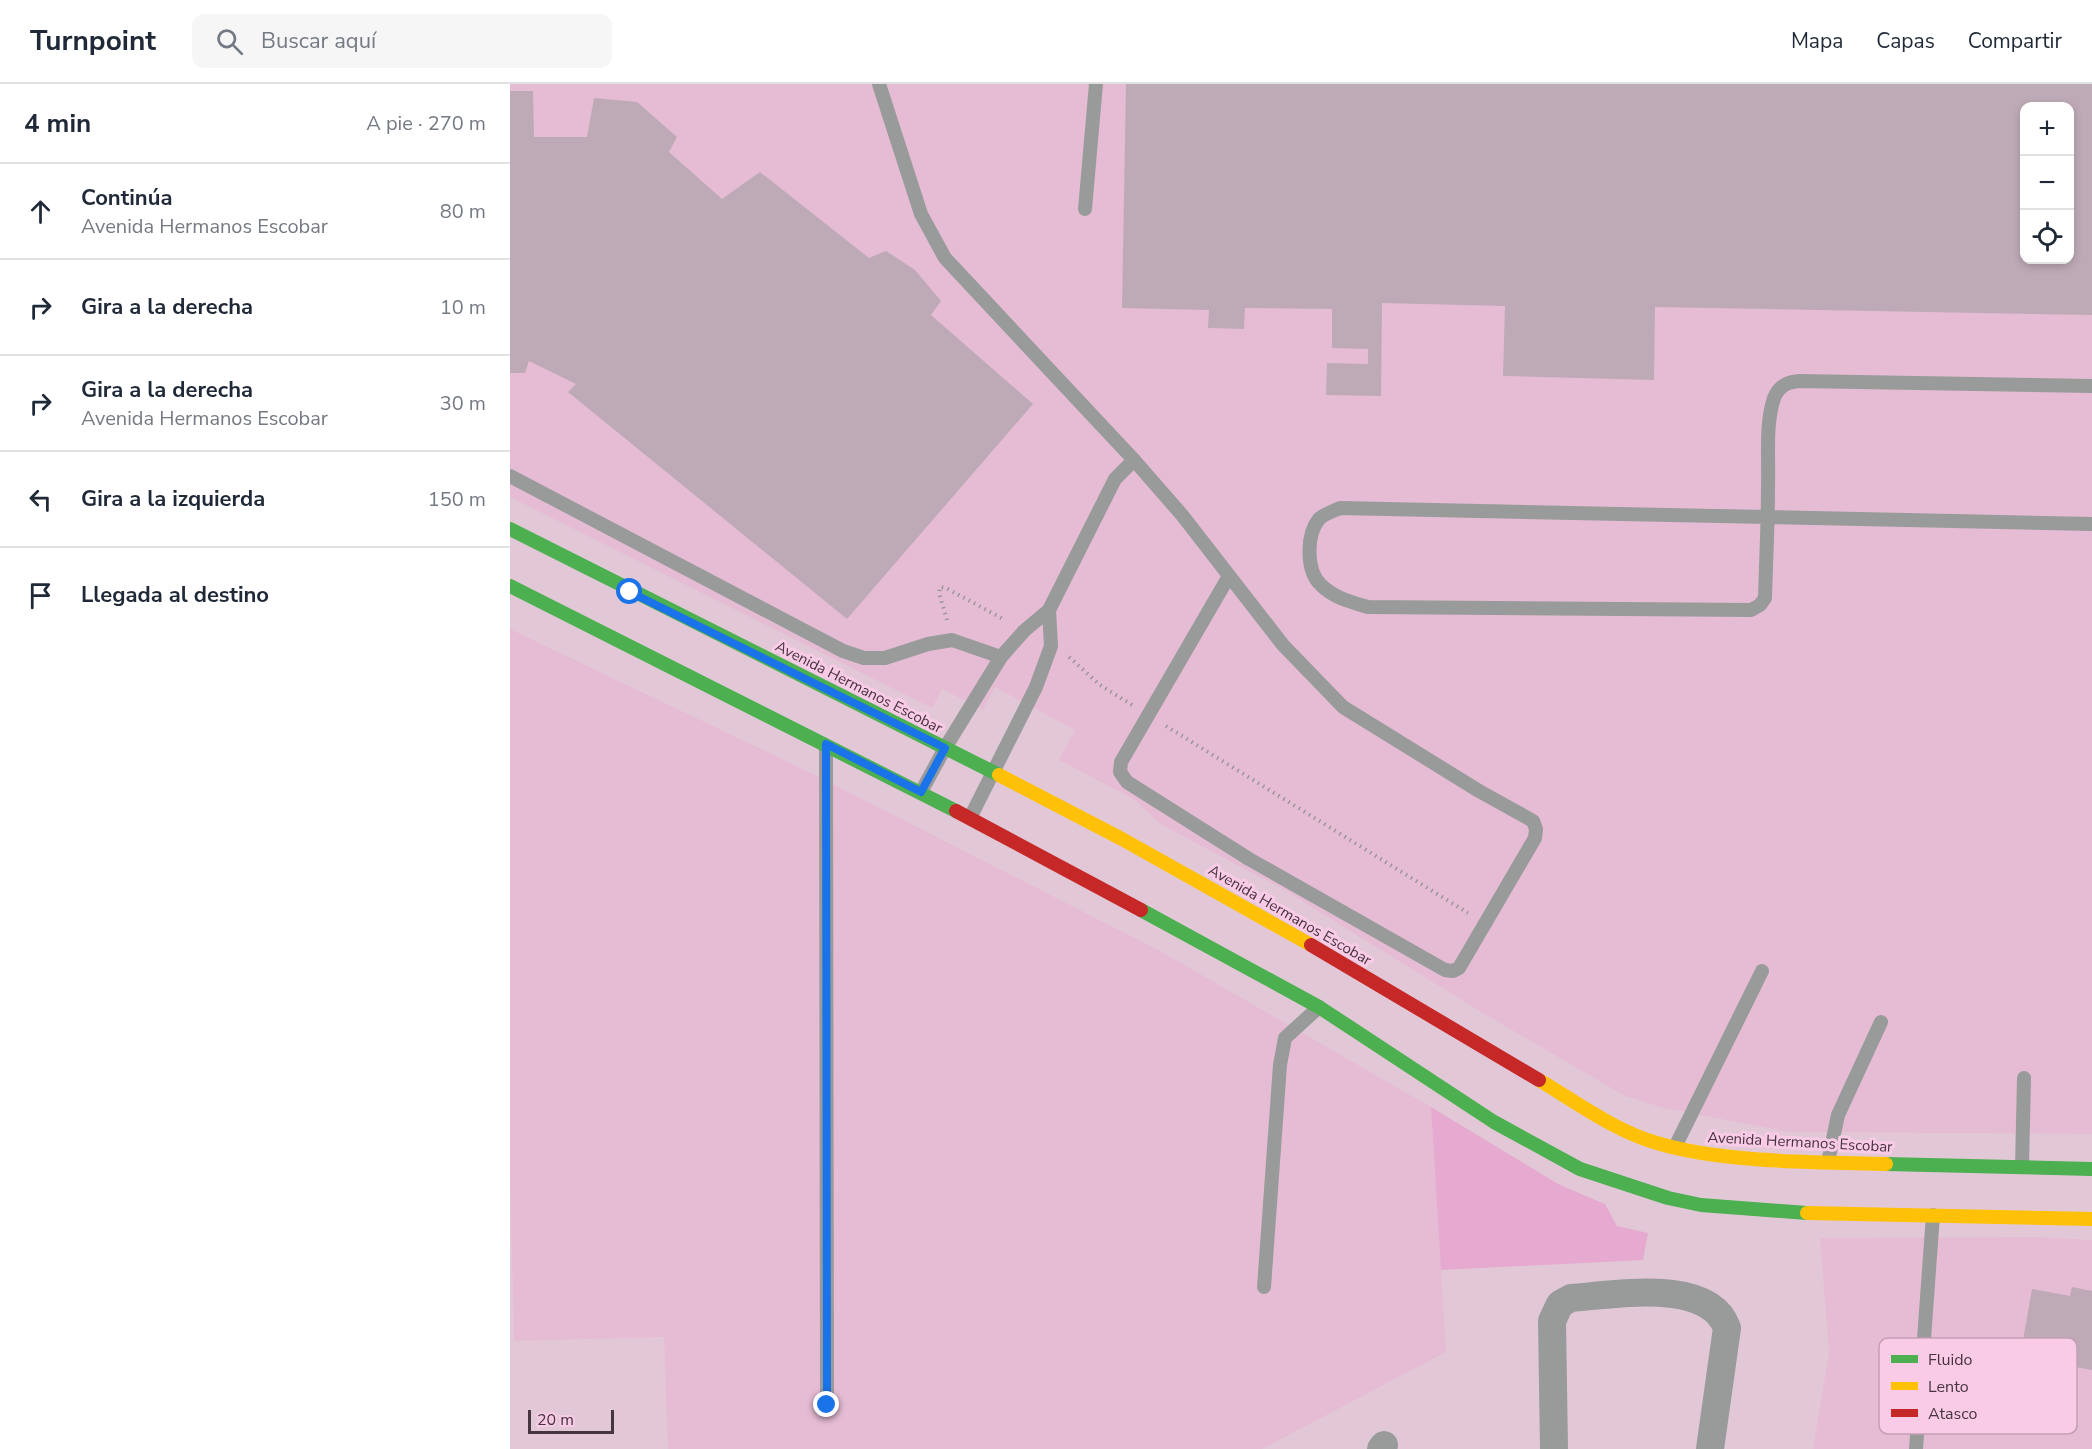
<!DOCTYPE html>
<html lang="es">
<head>
<meta charset="utf-8">
<style>
  :root { --surface:#fff; --page:#f6f6f7; --text:#1f2937; --muted:#747a83; --line:#e0e1e3 }
  body { margin:0; font-family:"Nunito Sans",sans-serif; background:var(--page); color:var(--text) }
  .controls { position:absolute; right:18px; top:18px; display:grid; overflow:hidden; border-radius:12px; box-shadow:0 3px 9px #0003 }
  .controls button { width:54px; height:54px; display:grid; place-items:center; padding:0; border:0; border-bottom:2px solid var(--line); background:var(--surface); color:var(--text); font:30px sans-serif }
  .scale { position:absolute; left:18px; bottom:15px; width:86px; box-sizing:border-box; padding-left:6px; border:3px solid #46343f; border-top:0; font-size:16px; line-height:21px; white-space:nowrap; color:#46343f; -webkit-text-stroke:4px #f9cbe6; paint-order:stroke }
  .stop { position:absolute; width:18px; height:18px; margin:-14px; border:4px solid #1a73e8; border-radius:50%; background:#fff }
  .stop.end { background:#1a73e8; border-color:#fff; box-shadow:0 2px 6px #0008 }
  .list { margin:0; padding:0; list-style:none }
  h2 { display:flex; justify-content:space-between; align-items:center; height:78px; margin:0; padding:0 24px; font-size:26px }
  h2 small { font-size:20px; font-weight:400; color:var(--muted) }
  .list li { display:grid; grid-template-columns:39px 1fr auto; gap:18px; align-items:center; box-sizing:border-box; height:96px; padding:0 24px; border-top:2px solid var(--line) }
  .list b { display:block; font-size:22px; white-space:nowrap }
  .list p { margin:0; font-size:20px; white-space:nowrap; color:var(--muted) }
  .list em { font-size:20px; font-style:normal; color:var(--muted) }
  .icon { flex:none; width:33px; height:33px; fill:none; stroke:currentColor; stroke-width:2; stroke-linecap:round; stroke-linejoin:round }
  .map { position:relative; flex:none; width:1582px; height:1365px; overflow:hidden }
  header { display:flex; align-items:center; gap:36px; box-sizing:border-box; height:84px; padding:0 30px; background:var(--surface); border-bottom:2px solid var(--line) }
  header strong { font-size:28px }
  nav { display:flex; gap:33px; margin-inline-start:auto; font-size:21px }
  .search { width:420px; height:54px; background:var(--page); display:flex; align-items:center; gap:15px; box-sizing:border-box; padding:0 21px; border-radius:12px; color:var(--muted); font-size:22px }
  main { display:flex }
  aside { flex:1; background:var(--surface) }
  .map>svg:first-child { display:block }
  .built { fill:#e5bcd4; fill-rule:evenodd }
  .green { fill:#e6a9cf }
  .building { fill:#beaab6; fill-rule:evenodd }
  .lines { fill:none; stroke-linecap:round; stroke-linejoin:round }
  .path { stroke:#9b9699; stroke-width:4; stroke-dasharray:1.5 4.5; stroke-linecap:butt }
  .lane { stroke:#989b9a; stroke-width:14 }
  .street { stroke:#989b9a; stroke-width:28 }
  .fast { stroke:#4caf50; stroke-width:14 }
  .slow { stroke:#ffc107; stroke-width:14 }
  .jam { stroke:#c62828; stroke-width:14 }
  .route { stroke:#1a73e8; stroke-width:8 }
  .labels { text-anchor:middle; dominant-baseline:central; stroke-width:6; stroke-linejoin:round; paint-order:stroke }
  .street-label { font-size:15px; fill:#46343f; stroke:#f9cbe6 }
  .key { fill:#f9cbe6; stroke:#c39eb4; stroke-width:1.5 }
  .key-label { font-size:16px; fill:#46343f }
</style>
</head>
<body>
<header>
<strong>Turnpoint</strong>
<div class="search"><svg class="icon" aria-label="search" viewBox="0 0 24 24"><circle cx="10" cy="10" r="6"/><path d="M15 15l6 6"/></svg>Buscar aquí</div>
<nav><a>Mapa</a><a>Capas</a><a>Compartir</a></nav>
</header>
<main>
<aside>
<h2>4 min<small>A pie · 270 m</small></h2>
<ul class="list">
<li><svg class="icon" aria-label="ahead" viewBox="0 0 24 24"><path d="M12 20V5M6 11l6-6 6 6"/></svg><div><b>Continúa</b><p>Avenida Hermanos Escobar</p></div><em>80 m</em></li>
<li><svg class="icon" aria-label="right" viewBox="0 0 24 24"><path d="M7 20v-9h11M14 6l5 5-5 5"/></svg><div><b>Gira a la derecha</b></div><em>10 m</em></li>
<li><svg class="icon" aria-label="right" viewBox="0 0 24 24"><path d="M7 20v-9h11M14 6l5 5-5 5"/></svg><div><b>Gira a la derecha</b><p>Avenida Hermanos Escobar</p></div><em>30 m</em></li>
<li><svg class="icon" aria-label="left" viewBox="0 0 24 24"><path d="M17 20v-9H6M10 6l-5 5 5 5"/></svg><div><b>Gira a la izquierda</b></div><em>150 m</em></li>
<li><svg class="icon" aria-label="arrive" viewBox="0 0 24 24"><path d="M6 21V4h12l-3 4 3 4H6"/></svg><div><b>Llegada al destino</b></div></li>
</ul>
</aside>
<div class="map">
<svg width="1582" height="1365" viewBox="0 0 1582 1365">
  <rect width="100%" height="100%" fill="#e2c8d7"/>
  <g class="built">
    <path d="M0,0h1582v1050l-303,-2 -125,-24 -39,-12 -144,-84 -200,-124 -121,-64 -26,-25 -75,-39 16,-30 -80,-43 -12,23 -41,-21 -10,19 -422,-211zM1514,22h46v154h-46z"/>
    <path d="M0,545l299,143 353,180 269,155 15,245 -184,97h-594l-4,-112 -150,4 -4,-163z"/>
    <path d="M1525,1153l57,3v209h-279l16,-97 -9,-114z"/>
  </g>
  <path class="green" d="M921,1023l129,78 45,19 12,22 31,7 -5,27 -202,10z"/>
  <g class="building">
    <path d="M616,0h966v231l-437,-8 -1,73 -151,-4 2,-70 -123,-3 -1,93 -55,-1 1,-32 41,1v-15l-36,-1v-39l-87,-1 -1,21 -36,-1 1,-18 -87,-2zM1514,22h46v154h-46z"/>
    <path d="M0,7h23l1,46h53l7,-39 43,4 40,35 -8,15 53,47 38,-27 109,86 17,-7 29,19 26,31 -10,14 102,89 -186,215 -279,-227 8,-8 -47,-23 -4,12h-15z"/>
    <path d="M1562,1203l20,4v79l-72,-13 12,-68 38,7z"/>
  </g>
  <g class="lines">
    <g class="path">
      <path d="M437,536l-8,-27 1,-6 6,1 59,32"/>
      <path d="M559,573l31,28 32,20"/>
      <path d="M656,642l302,187"/>
    </g>
    <g class="lane">
      <path d="M369,0l42,130 24,44 189,202 -19,19 -66,131 -25,21 -23,26 -56,91 -24,44"/>
      <path d="M575,125l11,-125"/>
      <path d="M1582,302l-293,-5c-12,1 -20,5 -25,17 -9,27 -5,61 -6,88 0,38 -2,75 -3,112l-5,7 -9,5 -383,-3c-17,-5 -34,-9 -47,-22 -15,-14 -15,-50 -2,-66 5,-5 15,-8 21,-11l752,16"/>
      <path d="M624,376l48,55 101,130 60,62 136,84 54,30 3,8 -1,9 -76,130 -6,3 -8,-1 -196,-111 -122,-77 -7,-10 1,-10 108,-186"/>
      <path d="M0,392l333,175 21,7h21l43,-14 24,-4 49,17"/>
      <path d="M316,663l1,658"/>
      <path d="M460,734l66,-131 15,-41 -2,-36"/>
      <path d="M1165,1063l87,-176"/>
      <path d="M1318,1078l10,-47 43,-93"/>
      <path d="M1512,1083l2,-89"/>
      <path d="M754,1203l16,-222 5,-27 34,-31"/>
      <path d="M1406,1365l17,-234"/>
    </g>
    <g class="street">
      <path d="M871,1365l3,-4"/>
      <path d="M1044,1365l-2,-128 8,-17 11,-6c42,-3 138,-21 156,30l-17,121"/>
    </g>
    <g class="fast">
      <path d="M0,445l489,246"/>
      <path d="M0,502l446,225"/>
      <path d="M631,826l178,97 175,115 86,47 88,29 33,7 106,8"/>
      <path d="M1376,1080l206,5"/>
    </g>
    <g class="slow">
      <path d="M489,691l123,64 189,106"/>
      <path d="M1029,996c37,22 76,51 118,63 66,20 158,19 229,21"/>
      <path d="M1297,1129l285,6"/>
    </g>
    <g class="jam">
      <path d="M446,727l185,99"/>
      <path d="M801,861l228,135"/>
    </g>
  </g>
  <g class="lines">
    <path class="route" d="M120,508l315,156 -24,44 -95,-48 1,661"/>
  </g>
  <g class="labels">
    <g class="street-label">
      <text transform="translate(349 603) rotate(27)">Avenida Hermanos Escobar</text>
      <text transform="translate(780 831) rotate(30)">Avenida Hermanos Escobar</text>
      <text transform="translate(1290 1058) rotate(3)">Avenida Hermanos Escobar</text>
    </g>
  </g>
  <rect x="1369" y="1254" width="198" height="96" rx="9" class="key"/>
  <rect x="1381" y="1271" width="27" height="8" fill="#4caf50"/>
  <rect x="1381" y="1298" width="27" height="8" fill="#ffc107"/>
  <rect x="1381" y="1325" width="27" height="8" fill="#c62828"/>
  <g class="key-label">
    <text x="1418" y="1281">Fluido</text>
    <text x="1418" y="1308">Lento</text>
    <text x="1418" y="1335">Atasco</text>
  </g>
</svg>
<div class="controls">
<button>+</button>
<button>−</button>
<button><svg class="icon" aria-label="locate" viewBox="0 0 24 24"><circle cx="12" cy="12" r="6"/><path d="M12 2v4M12 18v4M2 12h4M18 12h4"/></svg></button>
</div>
<div class="scale">20 m</div>
<div class="stop" style="left:120px;top:508px"></div>
<div class="stop end" style="left:317px;top:1321px"></div>
</div>
</main>
</body>
</html>
